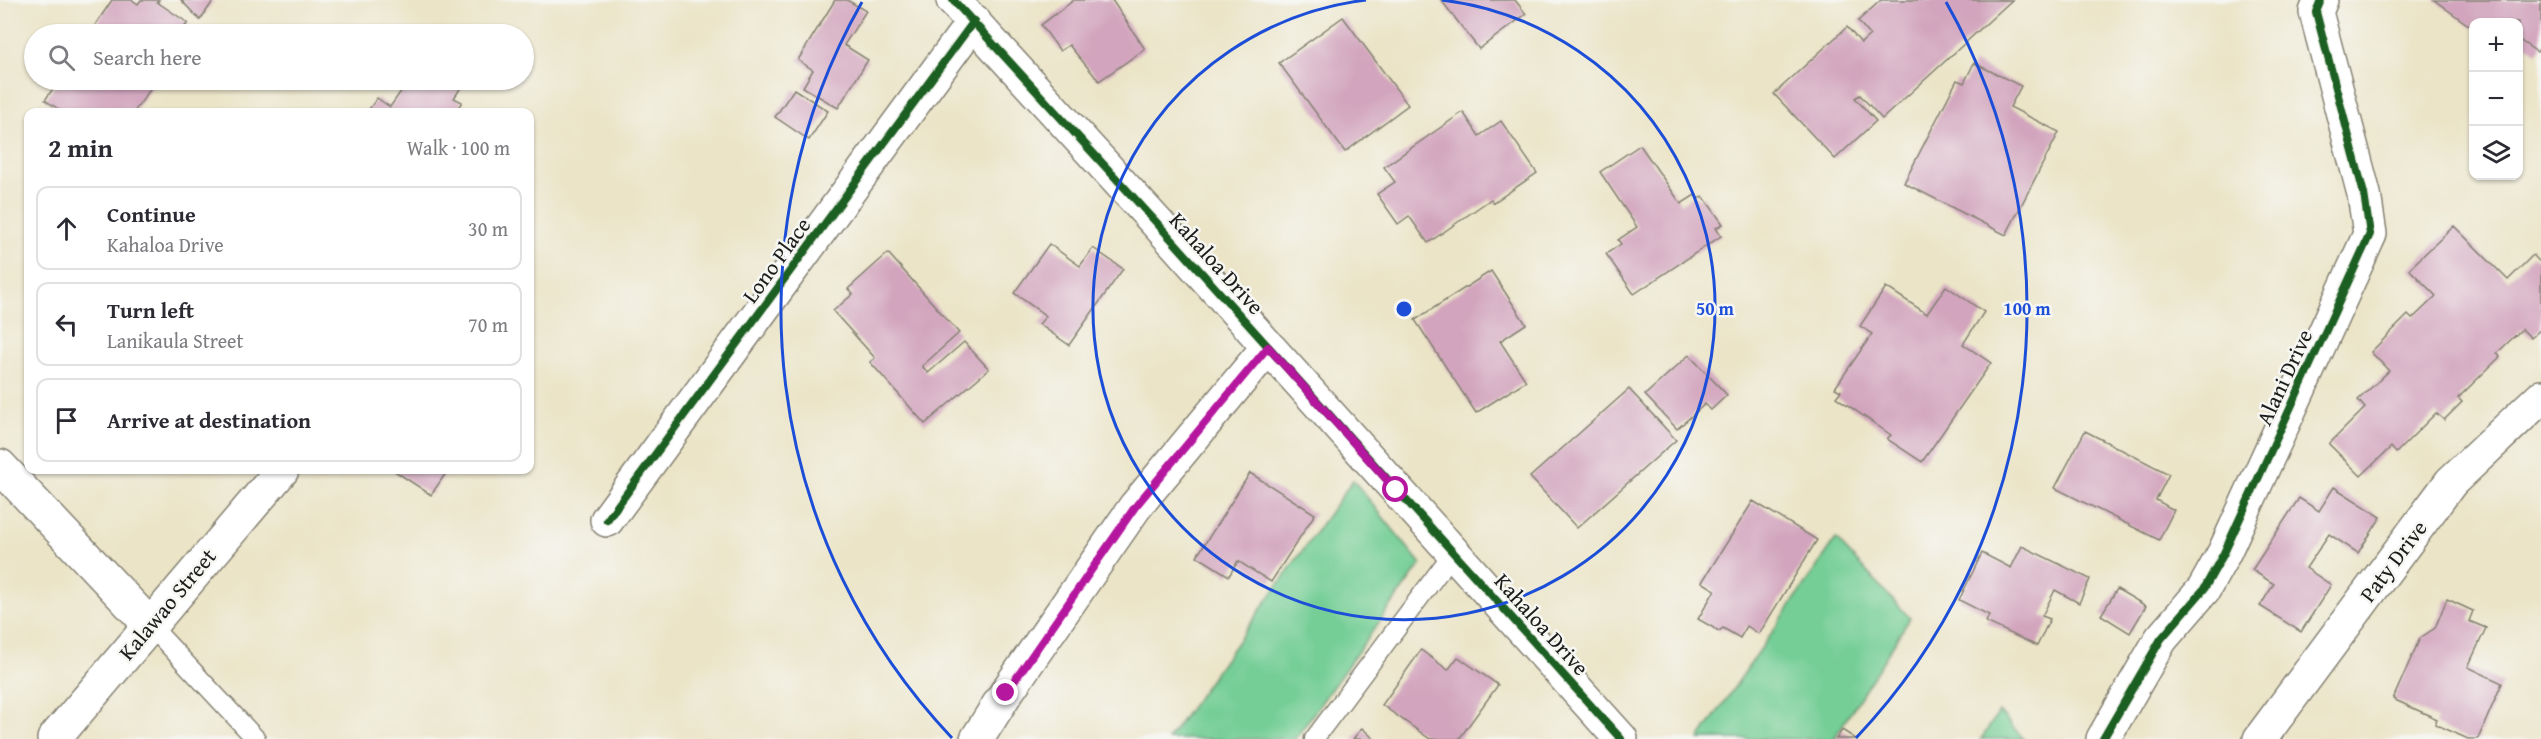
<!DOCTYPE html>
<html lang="en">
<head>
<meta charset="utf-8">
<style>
  :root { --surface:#fff; --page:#f7f7f7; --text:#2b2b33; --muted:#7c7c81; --line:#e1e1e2 }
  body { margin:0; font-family:"Gentium Book Plus",serif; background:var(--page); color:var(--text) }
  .controls { position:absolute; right:18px; top:18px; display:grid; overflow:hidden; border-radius:12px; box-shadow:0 2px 4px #0004 }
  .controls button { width:54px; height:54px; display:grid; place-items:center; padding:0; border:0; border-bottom:2px solid var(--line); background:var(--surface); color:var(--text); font:30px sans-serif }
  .stop { position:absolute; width:18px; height:18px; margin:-14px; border:4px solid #b5179e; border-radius:50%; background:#fff }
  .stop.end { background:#b5179e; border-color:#fff; box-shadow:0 2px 6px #0008 }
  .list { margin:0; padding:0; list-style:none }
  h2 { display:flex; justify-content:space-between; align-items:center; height:78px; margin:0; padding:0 24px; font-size:26px }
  h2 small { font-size:20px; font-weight:400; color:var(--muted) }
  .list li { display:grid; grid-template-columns:39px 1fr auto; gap:18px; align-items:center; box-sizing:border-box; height:84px; margin:0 12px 12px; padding:0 12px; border:2px solid var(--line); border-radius:12px }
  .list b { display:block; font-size:22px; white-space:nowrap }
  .list p { margin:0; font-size:20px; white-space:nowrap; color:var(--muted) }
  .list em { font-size:20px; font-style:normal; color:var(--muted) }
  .icon { flex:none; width:33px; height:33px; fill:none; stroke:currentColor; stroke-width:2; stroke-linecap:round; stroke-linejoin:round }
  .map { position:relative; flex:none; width:2541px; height:739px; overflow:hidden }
  .search { position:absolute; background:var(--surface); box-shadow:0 2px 4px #0004; left:24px; top:24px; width:510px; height:66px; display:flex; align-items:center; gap:15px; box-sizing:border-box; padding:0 21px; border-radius:33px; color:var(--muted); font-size:22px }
  .panel { position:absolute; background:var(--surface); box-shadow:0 2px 4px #0004; left:24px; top:108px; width:510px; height:366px; border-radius:12px }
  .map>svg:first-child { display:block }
  .green { fill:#74ce95; stroke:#487558; stroke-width:1.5 }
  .building { fill:#d2a4bd }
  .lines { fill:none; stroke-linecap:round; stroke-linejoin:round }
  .service-casing { stroke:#848072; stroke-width:21 }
  .minor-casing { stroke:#848072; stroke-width:36 }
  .service { stroke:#fff; stroke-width:18 }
  .minor { stroke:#fff; stroke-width:33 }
  .cycleway-casing { stroke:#f6f6f2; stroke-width:11 }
  .cycleway { stroke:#1b5e20; stroke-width:8 }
  .route { stroke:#b5179e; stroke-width:8 }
  .ring { fill:none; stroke:#1d4ed8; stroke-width:3 }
  .labels { text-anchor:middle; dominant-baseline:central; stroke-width:5; stroke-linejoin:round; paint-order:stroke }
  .street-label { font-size:22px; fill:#1c1c1c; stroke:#f6f6f2 }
  .centre { fill:#1d4ed8; stroke:#f6f6f2; stroke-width:3 }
  .ring-label { font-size:18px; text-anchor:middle; font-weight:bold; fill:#1d4ed8; stroke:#f6f6f2; stroke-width:5; stroke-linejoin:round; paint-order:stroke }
</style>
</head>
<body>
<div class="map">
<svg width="2541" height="739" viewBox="0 0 2541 739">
  <rect width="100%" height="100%" fill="#f6f6f2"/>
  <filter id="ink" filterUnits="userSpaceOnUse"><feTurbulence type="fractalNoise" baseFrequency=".0167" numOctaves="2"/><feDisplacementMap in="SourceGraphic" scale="12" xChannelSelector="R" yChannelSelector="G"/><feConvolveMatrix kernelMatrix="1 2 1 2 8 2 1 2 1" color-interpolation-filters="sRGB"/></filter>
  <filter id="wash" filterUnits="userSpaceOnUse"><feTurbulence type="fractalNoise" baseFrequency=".008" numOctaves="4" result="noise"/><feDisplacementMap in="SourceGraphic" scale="24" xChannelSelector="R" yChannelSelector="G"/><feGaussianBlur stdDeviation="1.35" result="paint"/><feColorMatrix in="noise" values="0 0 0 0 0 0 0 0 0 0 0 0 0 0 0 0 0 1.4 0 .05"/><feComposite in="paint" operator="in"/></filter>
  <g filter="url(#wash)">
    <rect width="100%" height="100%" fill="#ebe4c7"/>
    <g class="green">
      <path d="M1353,480l68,84 -126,175h-127z"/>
      <path d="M1836,539l74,79 -76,121h-135z"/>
      <path d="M1999,712l25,27h-43z"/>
    </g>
    <g id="blocks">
      <g class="building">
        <path d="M112,0h20l6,4 3,-4h18l-2,2 31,21 -3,3 6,3 -4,5h-98z"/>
        <path d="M181,0h33l-14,20z"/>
        <path d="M835,0h12l19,11 -22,34 24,15 -30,48 -35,-21 10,-17 -15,-10z"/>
        <path d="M1074,0h38l33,49 -46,32 -30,-36 -9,6 -19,-26z"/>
        <path d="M1441,0h74l11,14 -47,35z"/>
        <path d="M1881,0h131l-130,119 -22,-24 -5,3 21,23 -41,38 -61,-65 73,-67 14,16 9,-8 -12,-14z"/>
        <path d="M2434,0h107v46l-4,6 -19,-13v-17h-23l-4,-2 -2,2h-15v7z"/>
        <path d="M1343,17l65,88 -63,47 -66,-89z"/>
        <path d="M1974,63l47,23 -11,21 49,25 -53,103 -102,-52 53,-103 7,3z"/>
        <path d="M59,80h98l-23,32h-71l-18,-12z"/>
        <path d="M409,80h57l-12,18 8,4 -7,10h-88l10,-14 13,9z"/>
        <path d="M794,89l34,22 -19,29 -34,-23z"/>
        <path d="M1463,112l16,24 22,-15 36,52 -44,30 -2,-4 -63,44 -19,-27 -11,8 -21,-30 18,-12 -11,-15z"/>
        <path d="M1640,145l41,59 14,-9 3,4 5,-3 20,28 -7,4 5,8 -87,58 -28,-40 15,-10 -3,-4 19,-13 -37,-55z"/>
        <path d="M2454,226l54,54 25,-25 8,8v66l-10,9 -9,-9 -25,24 3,4 -42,41 4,4 -18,18 -8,-7 -40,40 -5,-6 -30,29 -32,-32 36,-36 -7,-8 31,-29 -18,-19 37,-37 4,4 24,-23 -27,-27z"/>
        <path d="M1049,244l31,22 13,-18 30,21 -54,76 -30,-21 7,-8 -32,-23z"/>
        <path d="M888,253l71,80 -37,33 6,7 36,-31 25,27 -64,55 -55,-62 5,-4 -42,-47 20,-17 -5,-5z"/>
        <path d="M1491,271l35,53 -26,17 26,40 -50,32 -61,-93z"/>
        <path d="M1946,286l38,26 -21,32 28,19 -69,99 -35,-23 4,-4 -55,-38 5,-6 -6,-3 37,-54 -12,-8 26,-39 41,27z"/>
        <path d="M1689,355l38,40 -16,15 -6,-6 -28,25 -32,-34z"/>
        <path d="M1629,389l47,51 -99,88 -47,-51z"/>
        <path d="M2085,431l84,43 -13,26 18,10 -15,30 -104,-52z"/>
        <path d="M393,470h55l-17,25z"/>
        <path d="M1250,473l65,41 -44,68 -33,-21 -9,15 -32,-20z"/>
        <path d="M2334,487l47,30 -23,36 -29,-19 -23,34 25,17 -30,47 -41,-26 14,-22 -22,-14 47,-72 20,13z"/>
        <path d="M1753,501l64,39 -58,94 -12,-8 -7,12 -17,-10 -4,3 -21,-12 17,-29 -13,-8z"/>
        <path d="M2022,546l68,33 -11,24 -24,-13 -13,26 8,3 -13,27 -51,-24 3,-7 -30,-15 23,-47 29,15z"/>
        <path d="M2117,589l29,17 -16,27 -29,-18z"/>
        <path d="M2447,599l26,12 -4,10 17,7 -18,39 34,16 -24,56h-10l-33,-15 2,-5 -44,-20 27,-61 15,-10z"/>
        <path d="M1421,650l27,20 10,-13 40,28 -39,54h-29l-48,-34z"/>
        <path d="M1362,728l12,11h-21z"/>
        <path d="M1842,730l14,9h-20z"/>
      </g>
    </g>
  </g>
  <g filter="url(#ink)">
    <use href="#blocks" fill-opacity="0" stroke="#848072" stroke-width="1.5"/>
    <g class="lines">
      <g class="service-casing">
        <g id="service">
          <path d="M149,624l107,115"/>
          <path d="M1314,739l139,-186"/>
        </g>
      </g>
      <g class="minor-casing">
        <g id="minor">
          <path d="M953,0l203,222 465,517"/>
          <path d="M0,466l149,158"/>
          <path d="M607,520l367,-499"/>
          <path d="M54,739l228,-269"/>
          <path d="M977,739l29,-46 129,-186 133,-160"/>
          <path d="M2103,739l58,-100 43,-50 20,-36 146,-319 -6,-40 -48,-182 5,-12"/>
          <path d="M2260,739l191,-257 90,-85"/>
        </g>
      </g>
      <use href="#service" class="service"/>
      <use href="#minor" class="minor"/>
      <g class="cycleway-casing">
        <g id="cycleway">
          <path d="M953,0l203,222 465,517"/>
          <path d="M607,520l367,-499"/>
          <path d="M2103,739l58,-100 43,-50 20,-36 146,-319 -6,-40 -48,-182 5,-12"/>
        </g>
      </g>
      <use href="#cycleway" class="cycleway"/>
    </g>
  </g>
  <g class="lines" filter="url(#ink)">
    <path class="route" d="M1006,693l129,-186 133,-160 128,143"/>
  </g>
  <g class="ring">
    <path d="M1442 0A311 311 0 1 1 1366 0"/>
    <path d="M952 738A623 623 0 0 1 862 2M1946 2A623 623 0 0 1 1856 738"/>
  </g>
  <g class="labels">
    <g class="street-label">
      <text transform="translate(776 260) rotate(-54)">Lono Place</text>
      <text transform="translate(1217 263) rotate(48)">Kahaloa Drive</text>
      <text transform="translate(2284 377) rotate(-65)">Alani Drive</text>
      <text transform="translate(2393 561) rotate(-53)">Paty Drive</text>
      <text transform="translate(167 604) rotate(-50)">Kalawao Street</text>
      <text transform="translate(1542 624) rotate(48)">Kahaloa Drive</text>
    </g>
  </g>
  <circle cx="1404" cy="309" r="9" class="centre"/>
  <g class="ring-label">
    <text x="1715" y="315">50 m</text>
    <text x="2027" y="315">100 m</text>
  </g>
</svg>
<div class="controls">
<button>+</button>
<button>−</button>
<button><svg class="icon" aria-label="layers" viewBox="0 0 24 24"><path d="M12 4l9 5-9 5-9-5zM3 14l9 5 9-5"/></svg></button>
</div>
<div class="stop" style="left:1396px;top:490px"></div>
<div class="stop end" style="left:1006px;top:693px"></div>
<div class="search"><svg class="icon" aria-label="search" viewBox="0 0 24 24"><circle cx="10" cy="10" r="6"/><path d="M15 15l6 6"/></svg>Search here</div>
<section class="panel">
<h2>2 min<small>Walk · 100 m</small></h2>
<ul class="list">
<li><svg class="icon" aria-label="ahead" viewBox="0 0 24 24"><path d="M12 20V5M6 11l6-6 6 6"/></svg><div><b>Continue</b><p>Kahaloa Drive</p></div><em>30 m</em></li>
<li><svg class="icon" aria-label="left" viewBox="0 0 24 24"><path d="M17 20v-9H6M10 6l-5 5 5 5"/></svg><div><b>Turn left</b><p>Lanikaula Street</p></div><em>70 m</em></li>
<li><svg class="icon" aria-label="arrive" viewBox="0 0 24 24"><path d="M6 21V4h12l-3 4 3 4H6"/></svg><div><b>Arrive at destination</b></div></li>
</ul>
</section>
</div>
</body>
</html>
